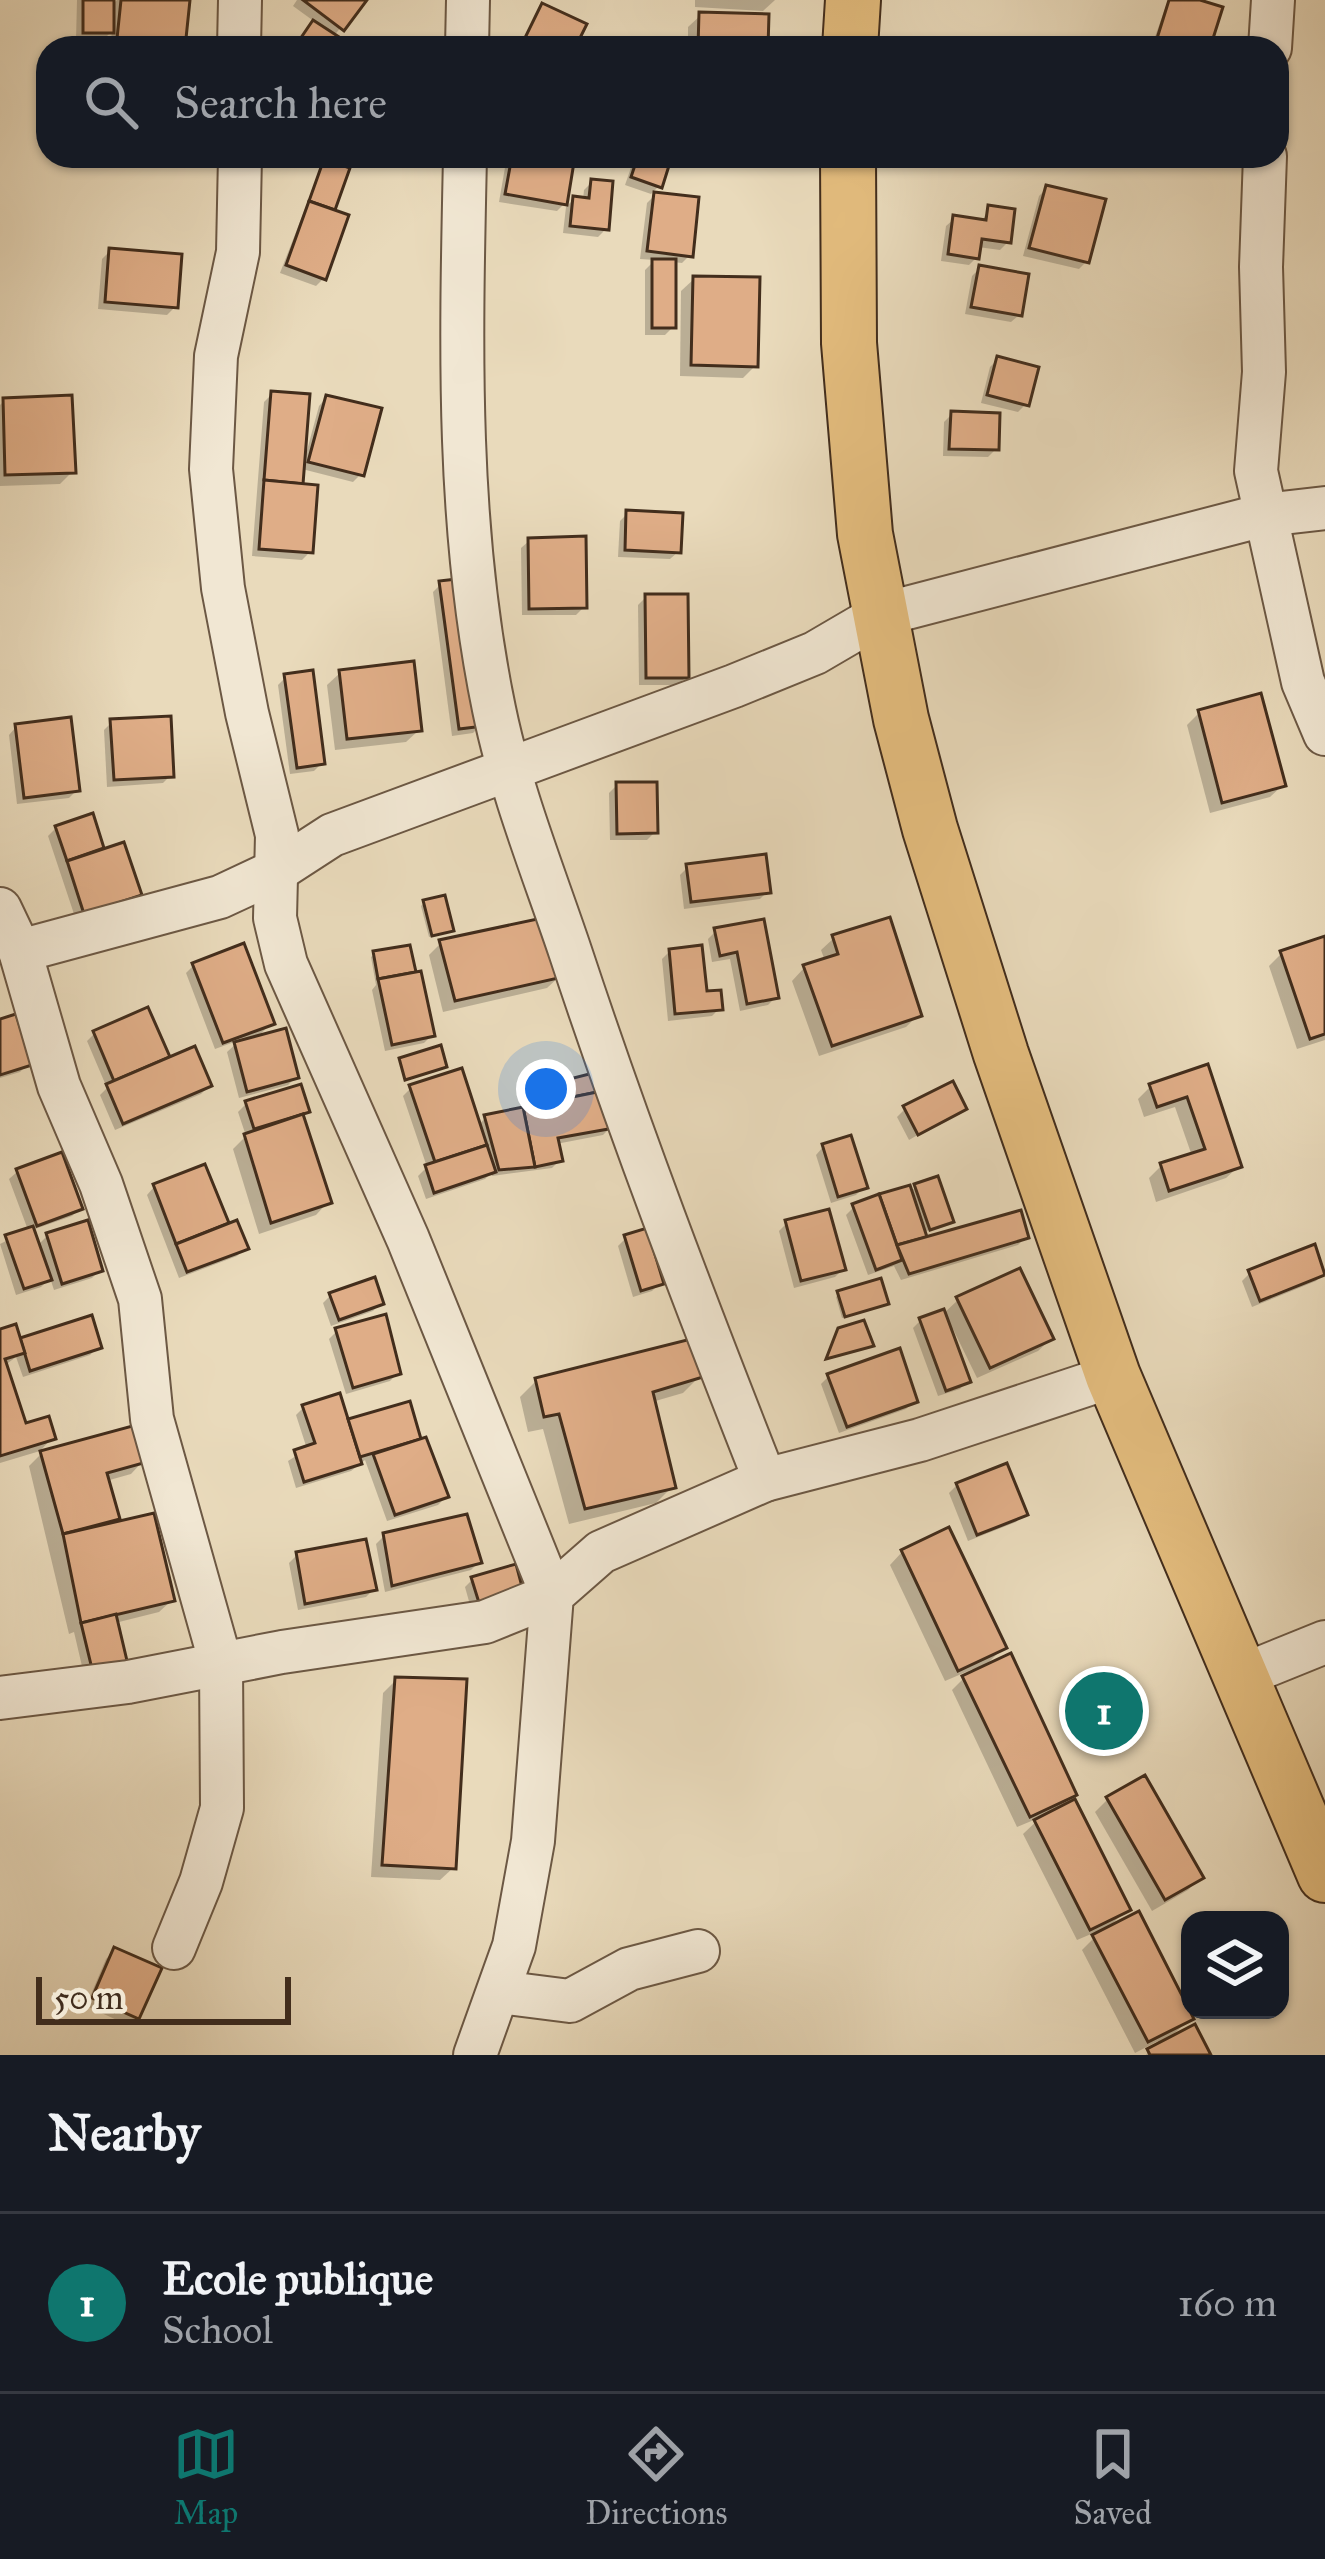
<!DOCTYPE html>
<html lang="en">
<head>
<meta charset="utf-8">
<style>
  :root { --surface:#171b24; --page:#242831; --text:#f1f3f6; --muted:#9ea1a6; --line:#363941; --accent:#0f766e }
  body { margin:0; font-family:"IM FELL Great Primer",serif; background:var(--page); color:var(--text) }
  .controls { position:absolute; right:36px; bottom:36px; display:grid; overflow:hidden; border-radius:24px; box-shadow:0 3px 9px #0004 }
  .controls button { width:108px; height:108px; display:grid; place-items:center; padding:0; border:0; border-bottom:3px solid var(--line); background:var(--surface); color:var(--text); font:60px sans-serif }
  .scale { position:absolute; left:36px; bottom:30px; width:255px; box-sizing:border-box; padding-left:12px; border:6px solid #422d1c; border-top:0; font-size:33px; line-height:42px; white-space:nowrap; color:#422d1c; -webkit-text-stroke:9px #f1e7d3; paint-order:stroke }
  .you { position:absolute; left:546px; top:1089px; width:42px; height:42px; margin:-30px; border:9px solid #fff; border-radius:50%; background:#1a73e8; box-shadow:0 0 0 18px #1a73e833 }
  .badge { display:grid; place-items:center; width:78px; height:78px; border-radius:50%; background:var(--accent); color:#fff; font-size:39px; font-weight:700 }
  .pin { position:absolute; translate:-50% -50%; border:6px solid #fff; box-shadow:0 3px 12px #0006 }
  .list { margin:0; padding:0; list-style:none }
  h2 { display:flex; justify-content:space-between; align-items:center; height:156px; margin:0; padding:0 48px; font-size:51px }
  h2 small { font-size:39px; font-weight:400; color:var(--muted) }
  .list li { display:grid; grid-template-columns:78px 1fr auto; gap:36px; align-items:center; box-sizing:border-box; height:180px; padding:0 48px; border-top:3px solid var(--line) }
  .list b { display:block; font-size:45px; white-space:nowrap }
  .list p { margin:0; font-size:39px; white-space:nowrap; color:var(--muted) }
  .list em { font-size:39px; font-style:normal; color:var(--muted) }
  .icon { flex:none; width:66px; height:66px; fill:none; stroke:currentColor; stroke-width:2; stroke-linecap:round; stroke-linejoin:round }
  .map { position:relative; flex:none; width:1325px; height:2055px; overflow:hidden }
  .search { position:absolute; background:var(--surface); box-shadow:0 3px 9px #0004; left:36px; right:36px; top:36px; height:132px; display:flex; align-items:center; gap:30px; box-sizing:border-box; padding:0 42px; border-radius:36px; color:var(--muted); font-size:45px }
  .sheet { height:336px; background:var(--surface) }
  nav { display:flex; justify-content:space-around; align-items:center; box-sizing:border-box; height:168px; border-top:3px solid var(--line); background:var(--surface); font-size:33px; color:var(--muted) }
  nav a { display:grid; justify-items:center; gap:6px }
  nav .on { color:var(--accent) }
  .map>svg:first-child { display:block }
  .shadow { fill:#0003 }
  .building { fill:#dfad87; stroke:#422d1c; stroke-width:3 }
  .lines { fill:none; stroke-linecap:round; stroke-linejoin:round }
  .minor-casing { stroke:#6c5844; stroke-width:46 }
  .major-casing { stroke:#422d1c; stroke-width:58 }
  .minor { stroke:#f1e7d3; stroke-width:42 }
  .major { stroke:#e4bd7e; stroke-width:54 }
</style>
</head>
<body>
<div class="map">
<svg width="1325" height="2055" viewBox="0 0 1325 2055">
  <rect width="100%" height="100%" fill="#e9dabb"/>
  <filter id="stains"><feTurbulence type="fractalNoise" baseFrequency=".00167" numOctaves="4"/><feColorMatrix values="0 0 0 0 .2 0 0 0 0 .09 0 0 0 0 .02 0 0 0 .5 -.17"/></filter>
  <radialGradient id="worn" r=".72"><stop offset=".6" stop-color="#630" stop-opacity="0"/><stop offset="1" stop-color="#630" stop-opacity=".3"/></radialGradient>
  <g class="shadow">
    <path d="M77,0h34v6l6,-6h70l-5,48h-72l2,-17 -9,9h-27z"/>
    <path d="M297,0h66l-30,37 17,11h-56l21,-26 -22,-16z"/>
    <path d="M695,0h80l-12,11 -68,-4z"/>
    <path d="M1168,0h21l18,48h-56z"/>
    <path d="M701,15l64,33h-77v-21z"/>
    <path d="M507,156h65l-7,47 -8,8 -58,-9z"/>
    <path d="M635,156h34l-10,30 -8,8 -26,-9z"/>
    <path d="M322,165l24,5 -15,42 -7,66 -8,8 -36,-13z"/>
    <path d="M592,182l14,47 -8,8 -35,-4 3,-26 8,-8 9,1 1,-10z"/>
    <path d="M1047,188l40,73 -8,8 -56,-13 16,-60z"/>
    <path d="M655,195l35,60 -8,8 -9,-1v65l-8,8h-20v-65l10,-10 -15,-1 7,-56z"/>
    <path d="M989,208l19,34 -8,8 -22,-3 -1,10 -8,8 -28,-4 5,-35 8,-7 27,4z"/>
    <path d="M110,251l65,56 -8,8 -69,-6 4,-50z"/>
    <path d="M980,268l39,47 -8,7 -46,-8 7,-38z"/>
    <path d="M694,279l61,87 -12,12 -63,-2 1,-85z"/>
    <path d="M998,359l28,45 -8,8 -37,-9 9,-36z"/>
    <path d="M272,394l34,60 13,-48 7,-8 35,76 -8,8 -51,-13 8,83 -8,8 -50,-4 12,-154z"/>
    <path d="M4,401l69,70 -13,13 -60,2v-81z"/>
    <path d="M952,414l44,35 -8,8 -45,-1 1,-34z"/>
    <path d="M628,513l50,39 -8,7 -52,-2 2,-36z"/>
    <path d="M529,541l55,66 -8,8h-54l-1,-67z"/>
    <path d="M441,584l40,141 -8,8 -21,3 -19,-144z"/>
    <path d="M646,597l40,80 -8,8h-39l-1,-80z"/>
    <path d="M340,673l79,57 -13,12 -71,8 -8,-65z"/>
    <path d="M286,677l36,86 -8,8 -24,3 -12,-89z"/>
    <path d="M1199,713l84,72 -13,12 -60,16 -23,-88z"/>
    <path d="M112,722l59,53 -8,8 -56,4 -3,-57z"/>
    <path d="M16,727l61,63 -8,8 -52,6 -8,-69z"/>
    <path d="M617,785l38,47 -8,8h-37l-1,-47z"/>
    <path d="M91,817l11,35 37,42 -8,8 -55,18 -28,-84 8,-8z"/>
    <path d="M688,867l80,24 -8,8 -76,10 -4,-34z"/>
    <path d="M424,903l26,27 -3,3 -18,4 -8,-31z"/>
    <path d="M762,923l14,74 -8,8 -28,6 -10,-52 -18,3 -4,-23 8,-8z"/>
    <path d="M834,938l84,77 -12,12 -87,29 -27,-75 12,-13 21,-7 -4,-11z"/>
    <path d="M1325,940v100l-28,9 -28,-83 13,-13z"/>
    <path d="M441,943l119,33 -13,12 -104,24 -14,-57z"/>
    <path d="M670,951l50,57 -8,8 -44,5 -6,-62z"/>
    <path d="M375,954l57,81 -8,8 -39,8 -13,-61 4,-5 -5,-28z"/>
    <path d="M194,965l77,59 -16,15 41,38 -8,8 -49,13 -12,-46 13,-12 -25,9 -29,-76z"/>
    <path d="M0,1022l28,42 -8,8 -20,6z"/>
    <path d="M94,1034l74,27 41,25 -8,8 -86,36 -15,-35 7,-7 -20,-47z"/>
    <path d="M1206,1068l33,98 -13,12 -70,24 -7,-24 12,-12 31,-10 -17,-49 -31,10 -6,-18 13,-13z"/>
    <path d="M411,1088l67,38 7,-8 37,-8 -3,-10 8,-7 84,34 -8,8 -47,9 4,16 -8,8 -60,8 -1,-3 -6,6 -59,20 -8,-23 9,-9 -24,-71z"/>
    <path d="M246,1104l61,7 -6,6 27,85 -12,13 -57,19 -26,-85 13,-13 -8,-24z"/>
    <path d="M964,1108l-55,32 -12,-23 8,-8z"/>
    <path d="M823,1147l41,40 -8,8 -25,8 -15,-48z"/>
    <path d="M204,1168l23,59 18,21 -8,8 -58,22 -32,-83 7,-8z"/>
    <path d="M17,1172l63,36 -8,8 -40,14 5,16 10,-10 53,34 -8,8 -38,12 -4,-12 -9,9 -25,8 -16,-51 28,-14 -19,-51z"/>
    <path d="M916,1187l34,34 -28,12 3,8 101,-4 -8,8 -117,35 -7,-14 -26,9 -22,-60 8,-8 54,-18 1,4z"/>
    <path d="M787,1223l56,46 -8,8 -41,11 -15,-57z"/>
    <path d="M626,1238l34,45 -8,8 -19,6 -15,-51z"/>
    <path d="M1250,1273h74l-8,8 -64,26 -10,-26z"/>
    <path d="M839,1294l43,12 -40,12 -6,-21z"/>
    <path d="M331,1295l50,8 -8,8 -42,15 -8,-23z"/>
    <path d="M958,1300l93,39 -13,12 -61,27 -24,-49 -4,2 18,50 -7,8 -22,7 -25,-68 8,-8 22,-6z"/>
    <path d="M337,1331l61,42 -8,8 -44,13 -17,-55z"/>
    <path d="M0,1332l19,12 79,3 -8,8 -67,22 -7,-20 -12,9 20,61 28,11 -12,13 -40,12z"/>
    <path d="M700,1376l-17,17 -31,9 20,85 -16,16 -87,21 -26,-95 -15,3 -8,-35 16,-16z"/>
    <path d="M829,1376l85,25 -8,8 -67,24 -18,-49z"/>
    <path d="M304,1407l115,35 27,55 -8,8 -51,16 -22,-61 -14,11 -55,17 -8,-27 19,-12 -11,-34z"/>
    <path d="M42,1453l101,8 -12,13 -25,7 12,41 54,78 -13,12 -44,11 -30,56 -11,-47 -5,2 -40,-168z"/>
    <path d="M957,1485l67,29 -8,8 -48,19 -19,-48z"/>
    <path d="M384,1536l95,26 -8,8 -86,22 -9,-48z"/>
    <path d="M902,1552l101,96 -21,21 92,125 -15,15 68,100 -21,21 84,88 -21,21 39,16h-62l12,-14 -23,12 -53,-103 21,-21 -26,11 -54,-106 18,-17 -24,10 -65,-137 21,-21 -28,12 -55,-116z"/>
    <path d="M297,1555l77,34 -8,8 -68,13 -9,-47z"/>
    <path d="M514,1568l-42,44 -7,-25 8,-8z"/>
    <path d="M396,1680l57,188 -13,12 -69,-3 12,-184z"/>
    <path d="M1108,1799l93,78 -13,13 -36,21 -57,-99z"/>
    <path d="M114,1951l22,66 -8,8 -42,-19 20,-47z"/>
  </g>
  <g class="building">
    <rect x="83" y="0" width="31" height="33"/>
    <path d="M121,0h69l-5,48h-69z"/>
    <path d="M303,0h64l-23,31z"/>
    <path d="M1169,0h31l23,7 -13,41h-56z"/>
    <path d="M542,3l45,21 -12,24h-55z"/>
    <path d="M699,12l70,2 -1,34h-70z"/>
    <path d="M313,20l43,28h-62z"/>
    <path d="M512,156h63l-8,49 -62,-11z"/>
    <path d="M638,156h34l-10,32 -31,-11z"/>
    <path d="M324,159l26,9 -15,42 -26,-9z"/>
    <path d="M591,179l22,2 -4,49 -39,-4 3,-30 16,2z"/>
    <path d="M1046,185l60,14 -17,64 -60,-15z"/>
    <path d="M654,192l45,5 -6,60 -46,-6z"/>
    <path d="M309,201l40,14 -23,65 -40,-15z"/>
    <path d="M988,205l27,4 -4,34 -29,-4 -3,20 -31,-5 5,-39 33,5z"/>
    <path d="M109,248l73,6 -4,54 -73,-6z"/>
    <rect x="652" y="259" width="24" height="69"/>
    <path d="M979,265l50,9 -7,42 -51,-9z"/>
    <path d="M693,276l67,1 -2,90 -67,-2z"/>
    <path d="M997,356l42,11 -10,39 -42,-11z"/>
    <path d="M271,391l39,3 -7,90 -39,-4z"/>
    <path d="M72,395l4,78 -71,2 -2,-77z"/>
    <path d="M326,395l56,13 -18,68 -56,-14z"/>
    <path d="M951,411l49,2 -1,37 -50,-1z"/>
    <path d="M264,480l54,5 -5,68 -54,-4z"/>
    <path d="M626,510l57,3 -2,40 -56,-3z"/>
    <path d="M586,536l1,72 -58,1 -1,-71z"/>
    <path d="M466,578l18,148 -25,3 -20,-148z"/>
    <path d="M645,594h43l1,84h-43z"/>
    <path d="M414,661l8,70 -75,8 -8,-69z"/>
    <path d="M313,670l12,94 -28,4 -13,-94z"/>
    <path d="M1261,693l25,93 -64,17 -24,-93z"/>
    <path d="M171,716l3,61 -60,3 -4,-61z"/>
    <path d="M71,717l9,74 -56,7 -9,-74z"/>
    <path d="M616,782h41l1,51 -41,1z"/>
    <path d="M93,813l11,35 -37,13 -12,-35z"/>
    <path d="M124,842l18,53 -58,19 -17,-53z"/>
    <path d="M766,854l5,39 -80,9 -5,-38z"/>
    <path d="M445,895l9,36 -22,5 -9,-36z"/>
    <path d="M547,917l16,60 -108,24 -16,-61z"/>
    <path d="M890,917l32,99 -90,30 -29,-81 35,-11 -6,-19z"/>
    <path d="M764,919l15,79 -32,6 -10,-52 -17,4 -6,-28z"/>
    <path d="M1325,936v98l-15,5 -30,-88z"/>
    <path d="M244,943l31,81 -52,19 -31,-80z"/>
    <path d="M410,945l6,27 -38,7 -5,-28z"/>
    <path d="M702,945l5,46 14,-1 2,20 -48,4 -6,-65z"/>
    <path d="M421,971l14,65 -43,9 -14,-66z"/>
    <path d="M148,1007l22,50 -56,24 -21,-50z"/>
    <path d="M16,1014l16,51 -32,10v-56z"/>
    <path d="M286,1028l13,50 -52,14 -13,-50z"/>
    <path d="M441,1045l6,22 -42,13 -6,-22z"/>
    <path d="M195,1046l17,40 -89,38 -17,-40z"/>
    <path d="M1208,1064l34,103 -73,24 -9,-28 45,-14 -18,-52 -30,10 -8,-23z"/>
    <path d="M462,1068l25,77 -52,17 -26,-77z"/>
    <path d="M601,1071l6,19 -77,16 -4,-16z"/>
    <path d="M953,1081l14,28 -49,26 -15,-29z"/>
    <path d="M301,1084l9,28 -56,17 -9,-28z"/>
    <path d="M607,1090l7,38 -56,10 5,23 -28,6 -12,-60z"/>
    <path d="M523,1107l12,60 -36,3 -15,-55z"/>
    <path d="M303,1114l29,89 -61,20 -27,-89z"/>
    <path d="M851,1135l17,53 -30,9 -16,-53z"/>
    <path d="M487,1145l9,27 -62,21 -9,-28z"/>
    <path d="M62,1152l21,57 -46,17 -21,-57z"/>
    <path d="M205,1164l24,59 -53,21 -23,-60z"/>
    <path d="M938,1176l16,46 -24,8 -16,-46z"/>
    <path d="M910,1185l17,52 -30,8 -18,-51z"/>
    <path d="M879,1194l23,66 -26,10 -24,-66z"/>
    <path d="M829,1209l17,61 -45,11 -16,-61z"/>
    <path d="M1021,1210l8,28 -120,36 -12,-29z"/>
    <path d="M88,1220l15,51 -41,13 -16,-51z"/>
    <path d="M237,1220l12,29 -62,23 -11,-28z"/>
    <path d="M33,1226l19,54 -28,9 -19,-54z"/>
    <path d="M647,1228l17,56 -23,7 -17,-56z"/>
    <path d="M1315,1244l10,31 -65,26 -12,-31z"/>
    <path d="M1020,1268l34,71 -64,29 -34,-71z"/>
    <path d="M375,1277l9,27 -45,16 -10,-27z"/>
    <path d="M881,1278l8,26 -44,13 -8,-26z"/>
    <path d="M944,1309l27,73 -25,9 -27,-73z"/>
    <path d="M386,1314l15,60 -48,14 -18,-60z"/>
    <path d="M92,1315l10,33 -72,23 -10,-33z"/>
    <path d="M864,1320l10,26 -48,13 12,-31z"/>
    <path d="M16,1324l9,29 -20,6 21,64 23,-7 7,23 -56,17v-127z"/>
    <path d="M691,1339l12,38 -50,15 23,96 -91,21 -26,-95 -15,3 -9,-39z"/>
    <path d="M900,1348l18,54 -71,25 -20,-53z"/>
    <path d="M340,1393l22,71 -58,18 -10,-32 21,-7 -13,-38z"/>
    <path d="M410,1401l11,38 -61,18 -12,-38z"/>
    <path d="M136,1425l11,37 -40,11 13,46 -57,15 -23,-83z"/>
    <path d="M426,1437l23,60 -54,18 -22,-61z"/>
    <path d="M1007,1463l21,52 -51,20 -21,-52z"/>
    <path d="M154,1513l21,88 -94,22 -18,-89z"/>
    <path d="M467,1514l15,49 -90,23 -9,-53z"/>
    <path d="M949,1527l58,121 -49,23 -57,-121z"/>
    <path d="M366,1539l11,51 -72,14 -9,-52z"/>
    <path d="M516,1564l8,30 -44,12 -9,-29z"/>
    <path d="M116,1614l12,51 -35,8 -12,-50z"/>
    <path d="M1011,1653l66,142 -47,22 -68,-141z"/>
    <path d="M395,1677l72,2 -11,190 -74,-4z"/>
    <path d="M1145,1775l59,103 -39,22 -59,-103z"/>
    <path d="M1075,1799l56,111 -41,20 -56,-110z"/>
    <path d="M1139,1911l55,108 -46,23 -56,-107z"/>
    <path d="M114,1947l48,21 -23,51 -47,-21z"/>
    <path d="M1195,2024l16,31h-61l-3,-6z"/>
  </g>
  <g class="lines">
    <g class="minor-casing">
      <g id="minor">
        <path d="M239,48l1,-48"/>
        <path d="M467,48l1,-48"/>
        <path d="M1270,48l3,-48"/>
        <path d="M465,156c-4,185 -9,370 29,553 17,83 49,162 76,242 59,179 126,354 195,529"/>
        <path d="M1265,156l-4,111 3,105 -8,99 47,211 22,52"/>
        <path d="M0,909l20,42 39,135 42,98 39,115 12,120 69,245 1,144 -21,74 -27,66"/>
        <path d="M20,951l200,-54 58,-27 54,-35 402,-149 81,-33 65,-38 384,-100 61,-7"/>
        <path d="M1241,1676l84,-34"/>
        <path d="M0,1698l128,-16 154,-30 203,-30 67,-27 -144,-356 -122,-275 -11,-46 2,-83 -30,-122 -24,-125 -12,-119 5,-113 22,-104 2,-96"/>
        <path d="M499,1992l71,9 59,-32 69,-18"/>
        <path d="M475,2055l39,-109 19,-105 19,-246 49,-43 164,-72 155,-40 193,-64"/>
      </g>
    </g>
    <g class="major-casing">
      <g id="major">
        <path d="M850,48l3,-48"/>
        <path d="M848,156l1,187 16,191 36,185 29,110 71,225 112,322 212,499"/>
      </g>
    </g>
    <use href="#minor" class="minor"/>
    <use href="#major" class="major"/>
  </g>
  <rect width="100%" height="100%" filter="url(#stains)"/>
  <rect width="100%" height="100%" fill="url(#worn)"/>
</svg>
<div class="controls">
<button><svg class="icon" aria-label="layers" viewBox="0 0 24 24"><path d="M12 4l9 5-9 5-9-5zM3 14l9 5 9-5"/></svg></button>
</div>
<div class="scale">50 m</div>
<div class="you"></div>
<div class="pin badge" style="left:1104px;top:1711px">1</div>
<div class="search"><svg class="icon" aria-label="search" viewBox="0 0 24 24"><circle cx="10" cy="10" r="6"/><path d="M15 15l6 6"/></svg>Search here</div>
</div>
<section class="sheet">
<h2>Nearby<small></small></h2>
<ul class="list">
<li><span class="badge">1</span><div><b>Ecole publique</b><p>School</p></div><em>160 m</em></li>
</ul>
</section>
<nav>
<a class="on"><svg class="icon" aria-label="map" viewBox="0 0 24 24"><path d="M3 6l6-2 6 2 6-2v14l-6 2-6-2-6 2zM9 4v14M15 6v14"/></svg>Map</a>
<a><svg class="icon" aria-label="directions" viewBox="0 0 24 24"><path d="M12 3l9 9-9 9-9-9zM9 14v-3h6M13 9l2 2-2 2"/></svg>Directions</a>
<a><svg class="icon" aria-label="saved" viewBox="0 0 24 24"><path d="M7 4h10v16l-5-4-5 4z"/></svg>Saved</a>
</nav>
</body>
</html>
